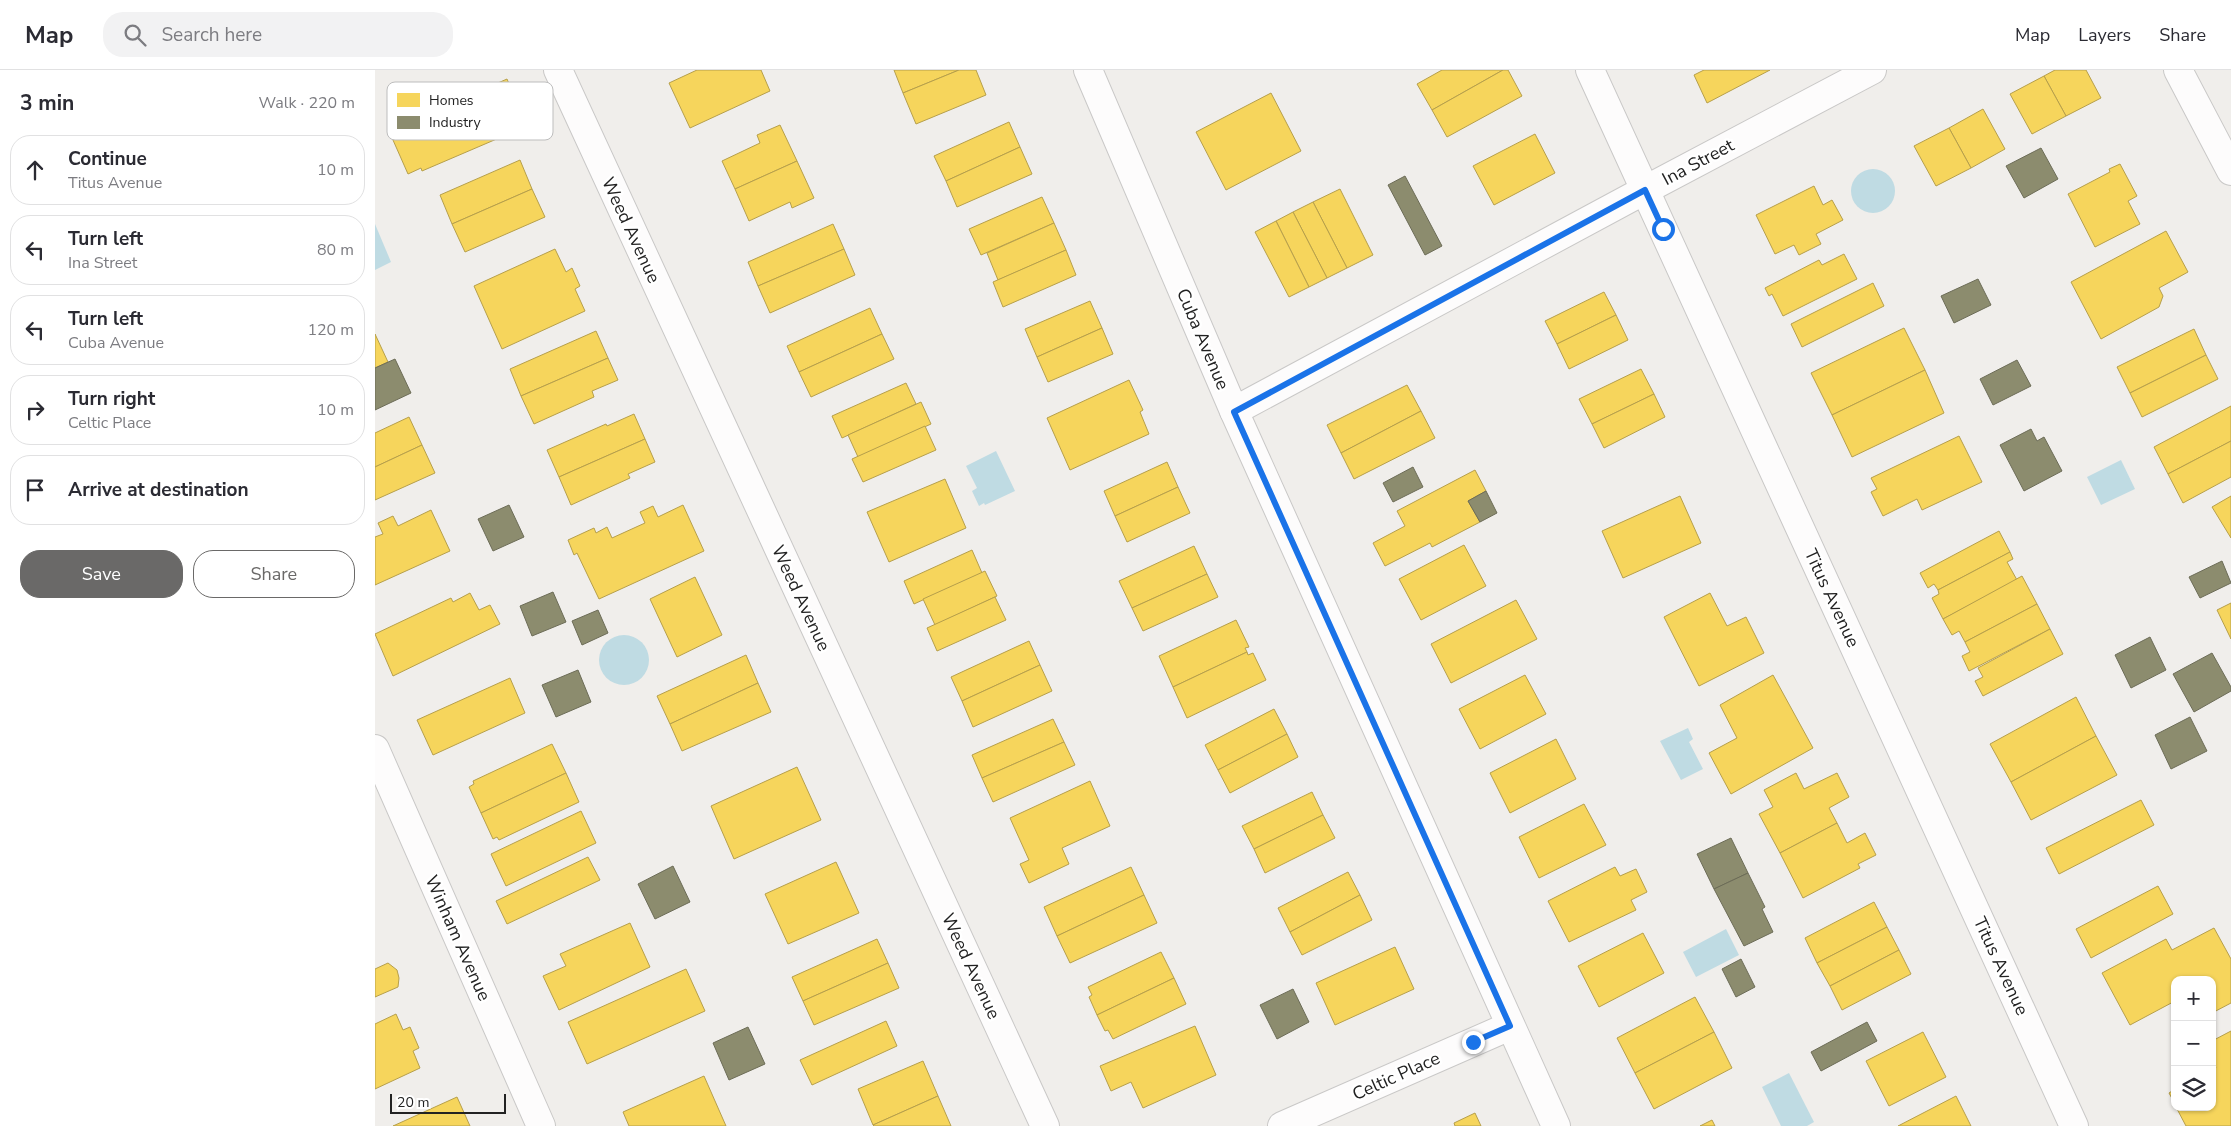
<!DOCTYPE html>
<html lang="en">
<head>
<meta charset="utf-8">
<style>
  :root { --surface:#fff; --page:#f2f2f3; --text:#2b2b33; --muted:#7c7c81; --line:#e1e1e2; --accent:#6a6968 }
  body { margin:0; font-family:"Nunito Sans",sans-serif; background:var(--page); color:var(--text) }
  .controls { position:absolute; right:15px; bottom:15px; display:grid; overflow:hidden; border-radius:10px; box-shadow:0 1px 4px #0004 }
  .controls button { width:45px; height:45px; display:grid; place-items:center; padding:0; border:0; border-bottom:1px solid var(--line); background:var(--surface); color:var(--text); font:25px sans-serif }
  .scale { position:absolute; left:15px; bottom:12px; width:116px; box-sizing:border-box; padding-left:5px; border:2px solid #222; border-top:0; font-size:14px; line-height:18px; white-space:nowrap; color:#222; -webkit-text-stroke:4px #fff; paint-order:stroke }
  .stop { position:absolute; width:15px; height:15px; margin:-11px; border:4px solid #1a73e8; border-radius:50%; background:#fff }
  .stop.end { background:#1a73e8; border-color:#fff; box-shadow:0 1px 5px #0008 }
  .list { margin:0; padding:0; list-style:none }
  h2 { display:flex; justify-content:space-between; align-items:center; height:65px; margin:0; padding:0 20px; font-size:21px }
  h2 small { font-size:16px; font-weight:400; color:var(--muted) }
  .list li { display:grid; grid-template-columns:32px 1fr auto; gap:15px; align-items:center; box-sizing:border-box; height:70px; margin:0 10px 10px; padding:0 10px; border:1px solid var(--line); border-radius:20px }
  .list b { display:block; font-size:19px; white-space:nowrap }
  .list p { margin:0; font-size:16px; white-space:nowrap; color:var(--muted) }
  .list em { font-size:16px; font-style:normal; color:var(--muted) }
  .actions { display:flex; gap:10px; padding:15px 20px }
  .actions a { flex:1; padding:11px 0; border:1px solid var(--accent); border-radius:20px; text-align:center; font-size:18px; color:var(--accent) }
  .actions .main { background:var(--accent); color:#fff }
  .icon { flex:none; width:28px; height:28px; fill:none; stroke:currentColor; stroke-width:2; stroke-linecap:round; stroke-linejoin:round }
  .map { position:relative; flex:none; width:1856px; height:1056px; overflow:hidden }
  header { display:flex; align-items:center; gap:30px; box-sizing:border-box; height:70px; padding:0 25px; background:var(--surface); border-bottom:1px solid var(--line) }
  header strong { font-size:24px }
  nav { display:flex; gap:28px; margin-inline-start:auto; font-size:18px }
  .search { width:350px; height:45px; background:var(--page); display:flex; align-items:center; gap:12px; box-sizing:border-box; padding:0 18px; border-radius:20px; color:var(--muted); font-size:19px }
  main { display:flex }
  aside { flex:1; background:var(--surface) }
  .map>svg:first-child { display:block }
  .water { fill:#bfdbe3 }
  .homes { fill:#f6d55c; stroke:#b69f4b }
  .industry { fill:#8c8c6e; stroke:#6c6c57 }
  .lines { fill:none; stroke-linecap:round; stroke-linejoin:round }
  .minor-casing { stroke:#c9c8c7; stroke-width:30 }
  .minor { stroke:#fdfcfc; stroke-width:28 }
  .route { stroke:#1a73e8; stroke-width:6 }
  .labels { text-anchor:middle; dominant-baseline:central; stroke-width:5; stroke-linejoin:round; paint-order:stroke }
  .street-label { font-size:18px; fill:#222; stroke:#fff }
  .key { fill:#fff; stroke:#bdbdbd; stroke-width:1 }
  .key-label { font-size:14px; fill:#222 }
</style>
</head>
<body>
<header>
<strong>Map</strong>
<div class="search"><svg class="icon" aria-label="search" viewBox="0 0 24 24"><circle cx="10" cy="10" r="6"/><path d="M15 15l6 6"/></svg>Search here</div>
<nav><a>Map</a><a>Layers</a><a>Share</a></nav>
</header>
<main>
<aside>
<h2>3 min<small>Walk · 220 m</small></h2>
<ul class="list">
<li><svg class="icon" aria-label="ahead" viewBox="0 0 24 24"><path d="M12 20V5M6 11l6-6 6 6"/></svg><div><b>Continue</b><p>Titus Avenue</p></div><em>10 m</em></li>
<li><svg class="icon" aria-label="left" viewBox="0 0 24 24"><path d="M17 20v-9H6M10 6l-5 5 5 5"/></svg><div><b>Turn left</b><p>Ina Street</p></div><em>80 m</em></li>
<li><svg class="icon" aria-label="left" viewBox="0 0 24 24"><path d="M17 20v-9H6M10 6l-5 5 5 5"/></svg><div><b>Turn left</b><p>Cuba Avenue</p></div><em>120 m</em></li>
<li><svg class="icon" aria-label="right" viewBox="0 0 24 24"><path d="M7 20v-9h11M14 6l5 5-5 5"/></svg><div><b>Turn right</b><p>Celtic Place</p></div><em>10 m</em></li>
<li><svg class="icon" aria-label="arrive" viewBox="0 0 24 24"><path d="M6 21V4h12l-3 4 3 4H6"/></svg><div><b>Arrive at destination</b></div></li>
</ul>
<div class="actions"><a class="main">Save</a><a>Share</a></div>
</aside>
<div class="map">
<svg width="1856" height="1056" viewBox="0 0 1856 1056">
  <rect width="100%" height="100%" fill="#f0eeeb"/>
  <g class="water">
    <circle cx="1498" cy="121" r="22"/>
    <path d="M0,154l16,38 -16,8z"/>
    <path d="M621,381l19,40 -30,14 -1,-2 -5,3 -7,-15 5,-3 -11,-22z"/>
    <path d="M1746,390l14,29 -34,16 -14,-28z"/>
    <circle cx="249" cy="590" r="25"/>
    <path d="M1313,658l5,11 -4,3 14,27 -22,11 -21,-39z"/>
    <path d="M1351,859l13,26 -43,22 -13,-25z"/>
    <path d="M1414,1003l25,49 -7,4h-26l-19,-39z"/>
  </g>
  <g class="homes">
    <path d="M322,0h64l9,21 -80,37 -21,-45z"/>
    <path d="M519,0h65l-56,23z"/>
    <path d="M584,0h17l10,25 -70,29 -13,-31z"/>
    <path d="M1067,0h61l-71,40 -15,-26z"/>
    <path d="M1128,0h5l14,26 -75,41 -15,-27z"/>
    <path d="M1329,0h66l-63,33 -13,-28z"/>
    <path d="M1680,0h31l15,28 -35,18 -22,-40z"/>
    <path d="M1669,6l22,40 -34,18 -22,-40z"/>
    <path d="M132,9l20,47 -105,45 -1,-3 -13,6 -19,-43z"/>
    <path d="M896,23l30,58 -75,39 -30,-58z"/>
    <path d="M1608,39l22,40 -34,19 -22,-40z"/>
    <path d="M634,52l11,25 -74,34 -12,-25z"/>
    <path d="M405,55l17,36 -62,28 -13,-28 38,-18 -3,-8z"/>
    <path d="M1574,58l22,40 -35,18 -22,-40z"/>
    <path d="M1160,64l20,39 -61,32 -21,-39z"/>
    <path d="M645,77l12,27 -75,33 -11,-26z"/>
    <path d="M145,90l12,29 -80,35 -12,-29z"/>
    <path d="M422,91l17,37 -22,10 -2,-6 -41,19 -14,-32z"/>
    <path d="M1745,94l17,32 -9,5 12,23 -45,23 -27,-53 42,-22 -1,-3z"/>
    <path d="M1439,116l9,19 9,-5 11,20 -27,14 5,10 -22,11 -5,-10 -19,9 -19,-39z"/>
    <path d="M157,119l13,28 -80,35 -13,-28z"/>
    <path d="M965,119l33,66 -26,13 -34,-66z"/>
    <path d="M667,127l12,26 -73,32 -12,-26z"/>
    <path d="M938,132l34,66 -20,10 -34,-66z"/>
    <path d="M918,142l34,66 -18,9 -33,-66z"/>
    <path d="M901,151l33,66 -20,10 -34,-65z"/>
    <path d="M679,153l12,27 -68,30 -11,-27z"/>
    <path d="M458,154l11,25 -86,37 -10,-24z"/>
    <path d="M1791,161l22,41 -29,16 4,8 -4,11 -58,32 -30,-57z"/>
    <path d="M180,179l11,23 6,-4 8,18 -5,3 10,22 -83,38 -28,-63z"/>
    <path d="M469,179l11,26 -85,38 -12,-27z"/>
    <path d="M691,180l10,25 -73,32 -10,-25z"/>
    <path d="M1469,184l13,25 -74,37 -11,-22 -3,2 -4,-8 54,-28 3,5z"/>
    <path d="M1498,213l11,23 -82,41 -11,-23z"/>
    <path d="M1229,222l12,23 -59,29 -12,-23z"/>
    <path d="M715,231l12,27 -65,29 -12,-28z"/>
    <path d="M495,238l12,26 -83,38 -12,-26z"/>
    <path d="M1241,245l12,25 -59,29 -12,-25z"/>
    <path d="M727,258l11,26 -65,28 -11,-25z"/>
    <path d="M1529,258l21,42 -93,45 -21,-42z"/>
    <path d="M1819,259l12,26 -76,38 -13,-26z"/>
    <path d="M221,261l12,27 -87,38 -11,-27z"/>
    <path d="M0,264l13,28 -13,6z"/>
    <path d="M507,264l12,25 -83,38 -12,-25z"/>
    <path d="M1831,285l12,24 -76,38 -12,-24z"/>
    <path d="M233,288l10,22 -26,11 2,6 -60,27 -13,-28z"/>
    <path d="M1266,299l13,25 -62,30 -13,-25z"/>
    <path d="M1550,300l19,43 -92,44 -20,-42z"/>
    <path d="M754,310l14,30 -3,2 9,22 -79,36 -23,-52z"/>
    <path d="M531,313l10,21 -74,34 -10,-22z"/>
    <path d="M1032,315l14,26 -80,42 -14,-28z"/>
    <path d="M1279,324l11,23 -61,31 -12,-24z"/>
    <path d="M546,332l10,22 -73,33 -10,-22z"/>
    <path d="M1856,336v35l-63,33 -14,-27z"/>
    <path d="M1046,341l14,27 -81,41 -13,-26z"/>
    <path d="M259,344l11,25 -86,38 -12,-27 59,-26 1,2z"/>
    <path d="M34,347l13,28 -47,22v-34z"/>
    <path d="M550,356l11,24 -73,32 -11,-23z"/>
    <path d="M1584,366l23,46 -60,28 -5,-11 -34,17 -12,-24 6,-3 -6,-11z"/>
    <path d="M270,369l10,23 -27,12 2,4 -59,27 -12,-28z"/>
    <path d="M1856,371v36l-48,26 -15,-29z"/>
    <path d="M47,375l13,28 -60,27v-33z"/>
    <path d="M792,392l11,25 -63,29 -11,-25z"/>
    <path d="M1100,400l11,21 -18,10 12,21 -48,25 -2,-4 -45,23 -12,-23 32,-17 -8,-15z"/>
    <path d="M570,409l21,49 -77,34 -22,-50z"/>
    <path d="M803,417l12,26 -63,29 -12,-26z"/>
    <path d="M1305,426l21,47 -78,35 -21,-47z"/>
    <path d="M1856,426v42l-19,-31z"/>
    <path d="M308,435l21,46 -105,48 -22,-46 -3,2 -6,-15 26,-12 2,5 11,-6 5,11 33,-15 -5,-11 13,-6 5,11z"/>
    <path d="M56,440l19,41 -75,34v-48l8,-3 -5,-11 15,-7 5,10z"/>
    <path d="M1624,461l11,21 -72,38 -4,-6 -6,4 -8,-15z"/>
    <path d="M1089,475l22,41 -65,34 -22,-41z"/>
    <path d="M819,476l13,28 -75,34 -13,-27z"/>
    <path d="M597,480l10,23 -68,31 -10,-23z"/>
    <path d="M1635,482l3,7 -6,3 10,18 -74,39 -11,-21 7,-4 -1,-4z"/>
    <path d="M610,501l12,25 -62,29 -12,-26z"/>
    <path d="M832,504l11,23 -75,34 -11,-23z"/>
    <path d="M1647,506l15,28 -72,38 -6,-11 -7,4 -9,-16z"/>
    <path d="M320,507l27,58 -45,22 -27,-58z"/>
    <path d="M95,523l9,17 11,-5 10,19 -107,52 -18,-42 76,-36 2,4z"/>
    <path d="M1335,523l17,33 19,-9 18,36 -65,33 -35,-69z"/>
    <path d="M620,527l11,23 -69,31 -10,-23z"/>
    <path d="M1141,530l21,39 -86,44 -20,-39z"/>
    <path d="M1856,533v36l-14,-29z"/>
    <path d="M1662,534l13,25 -81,42 -7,-15 8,-4 -5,-10z"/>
    <path d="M861,550l13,27 -4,1 2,4 -74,35 -14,-31z"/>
    <path d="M1675,559l13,25 -80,42 -8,-15 8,-4 -5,-9z"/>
    <path d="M654,571l11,24 -78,36 -11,-24z"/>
    <path d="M872,582l1,3 5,-2 13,27 -79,38 -14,-31z"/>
    <path d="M371,585l12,28 -88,41 -13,-28z"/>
    <path d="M665,595l12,26 -79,36 -11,-26z"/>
    <path d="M1150,605l21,39 -66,35 -21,-40z"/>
    <path d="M1398,605l40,73 -82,46 -22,-41 28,-15 -17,-33z"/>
    <path d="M135,608l15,35 -92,42 -16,-35z"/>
    <path d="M383,613l13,29 -89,39 -12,-27z"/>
    <path d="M1701,627l20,39 -85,46 -21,-38z"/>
    <path d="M899,639l13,25 -69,36 -13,-25z"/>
    <path d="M678,649l11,23 -82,36 -10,-23z"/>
    <path d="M912,664l11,23 -68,36 -12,-23z"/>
    <path d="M1721,666l21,39 -86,45 -20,-38z"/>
    <path d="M1181,669l20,40 -66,34 -20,-40z"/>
    <path d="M689,672l11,23 -82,37 -11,-24z"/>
    <path d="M177,674l14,29 -85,40 -12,-26 5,-3 -1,-3z"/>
    <path d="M422,697l24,53 -87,39 -23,-53z"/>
    <path d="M191,703l13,29 -80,38 -2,-3 -4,2 -12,-26z"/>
    <path d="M1421,703l8,16 33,-16 12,24 -20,11 8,15 -57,30 -21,-39 14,-7 -9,-17z"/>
    <path d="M715,711l20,45 -48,22 7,16 -40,19 -9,-19 9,-4 -19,-42z"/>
    <path d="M937,722l11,23 -69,34 -12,-23z"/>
    <path d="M1766,730l13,25 -95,49 -13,-26z"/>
    <path d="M1209,734l22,41 -67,33 -20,-41z"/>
    <path d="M206,741l15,32 -90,43 -15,-32z"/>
    <path d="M948,745l12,23 -70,35 -11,-24z"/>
    <path d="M1462,753l10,20 18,-10 11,22 -18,9 2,4 -57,30 -23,-45z"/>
    <path d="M213,787l12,23 -93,44 -11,-23z"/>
    <path d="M461,792l23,51 -71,31 -23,-50z"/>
    <path d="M756,797l13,28 -87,41 -13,-29z"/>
    <path d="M1240,797l5,9 16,-7 11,23 -16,8 5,10 -67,32 -21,-41z"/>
    <path d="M973,802l12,23 -70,37 -12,-24z"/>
    <path d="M1783,816l15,28 -82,44 -15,-29z"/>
    <path d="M769,825l13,28 -87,40 -13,-27z"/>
    <path d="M985,825l12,25 -70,35 -12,-23z"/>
    <path d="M1499,832l13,25 -70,36 -12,-25z"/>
    <path d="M255,853l20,44 -91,43 -16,-34 23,-10 -6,-12z"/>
    <path d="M1512,857l12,23 -69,36 -13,-23z"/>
    <path d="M1839,858l17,31v44l-19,10v-33h-37v21l-45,24 -28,-52 64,-34 6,11z"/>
    <path d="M1268,863l21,40 -65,34 -21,-41z"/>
    <path d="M502,869l11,24 -85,38 -11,-24z"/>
    <path d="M1020,877l19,42 -79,36 -19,-42z"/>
    <path d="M1524,880l12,24 -69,36 -12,-24z"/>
    <path d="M786,882l13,26 -77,37 -8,-18 3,-2 -4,-8z"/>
    <path d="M13,893l9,7 2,8 -1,9 -23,10v-28z"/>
    <path d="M513,893l11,25 -85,37 -11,-24z"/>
    <path d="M311,899l19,42 -118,53 -19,-42z"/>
    <path d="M799,908l12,26 -73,35 -5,-9 -3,1 -8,-16z"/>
    <path d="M1320,927l19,35 -79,41 -18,-35z"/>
    <path d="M21,944l7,16 7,-3 9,21 -6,3 7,17 -45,21v-65z"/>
    <path d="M511,951l11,25 -85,39 -12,-25z"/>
    <path d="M820,956l21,49 -73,33 -12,-26 -20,9 -11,-25z"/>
    <path d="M1856,961v95h-45l-10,-19h36v-37l4,-2 -4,-7v-20z"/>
    <path d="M1339,962l18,36 -78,41 -19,-36z"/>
    <path d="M1548,962l23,45 -57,29 -23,-45z"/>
    <path d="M548,991l15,35 -65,29 -15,-36z"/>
    <path d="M329,1006l22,50h-97l-6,-14z"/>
    <path d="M1800,1019v15l-6,-11z"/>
    <path d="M563,1026l13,30h-77l-1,-1z"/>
    <path d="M1581,1026l15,30h-73z"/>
    <path d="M82,1027l13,29h-77z"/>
    <path d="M1100,1043l6,13h-26l-1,-3z"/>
    <path d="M1337,1050l3,6h-15z"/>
  </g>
  <g class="industry">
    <path d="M1666,78l17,31 -34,19 -18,-32z"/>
    <path d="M1030,106l37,70 -17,9 -37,-70z"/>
    <path d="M1603,209l13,26 -37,18 -13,-27z"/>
    <path d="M20,289l16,34 -36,17v-42z"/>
    <path d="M1642,290l14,26 -38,19 -13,-26z"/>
    <path d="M1656,359l6,12 7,-4 18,34 -38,20 -24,-46z"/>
    <path d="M1038,397l10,20 -30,15 -10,-19z"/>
    <path d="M1111,421l11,22 -17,9 -12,-21z"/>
    <path d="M134,435l15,32 -31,14 -15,-32z"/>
    <path d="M1847,491l9,22 -31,15 -11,-21z"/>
    <path d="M178,522l13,30 -34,14 -12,-30z"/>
    <path d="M223,540l10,23 -26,12 -10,-24z"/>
    <path d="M1775,567l16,33 -35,18 -16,-33z"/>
    <path d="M1837,583l19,34v4l-37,21 -21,-38z"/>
    <path d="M203,600l13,32 -35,15 -14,-32z"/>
    <path d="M1815,647l17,34 -36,18 -16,-34z"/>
    <path d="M1356,768l17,35 -34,16 -17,-35z"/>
    <path d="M298,796l17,36 -35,17 -17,-35z"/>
    <path d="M1373,803l17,34 -3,2 11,23 -29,14 -30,-57z"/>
    <path d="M1366,889l14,28 -19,10 -14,-28z"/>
    <path d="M918,919l16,33 -32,17 -17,-34z"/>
    <path d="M1492,952l10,19 -56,30 -10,-19z"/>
    <path d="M373,957l17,37 -36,16 -16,-37z"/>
  </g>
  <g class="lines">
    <g class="minor-casing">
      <g id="minor">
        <path d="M183,0l487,1056"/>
        <path d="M713,0l146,341 322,715"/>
        <path d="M1215,0l484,1056"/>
        <path d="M1803,0l53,101"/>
        <path d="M859,341l411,-221 227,-120"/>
        <path d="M0,679l166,377"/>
        <path d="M907,1056l228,-100"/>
      </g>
    </g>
    <use href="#minor" class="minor"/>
  </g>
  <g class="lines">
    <path class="route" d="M1098,972l37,-16 -276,-614 411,-222 18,39"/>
  </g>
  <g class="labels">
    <g class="street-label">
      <text transform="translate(1323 92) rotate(-28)">Ina Street</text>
      <text transform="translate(256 160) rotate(65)">Weed Avenue</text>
      <text transform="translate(828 269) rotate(67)">Cuba Avenue</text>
      <text transform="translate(426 528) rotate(65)">Weed Avenue</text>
      <text transform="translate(1457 528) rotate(65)">Titus Avenue</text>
      <text transform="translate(83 868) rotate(66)">Winham Avenue</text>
      <text transform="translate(596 896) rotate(65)">Weed Avenue</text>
      <text transform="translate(1626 896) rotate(65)">Titus Avenue</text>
      <text transform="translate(1021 1006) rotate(-24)">Celtic Place</text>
    </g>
  </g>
  <rect x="12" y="12" width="166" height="58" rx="8" class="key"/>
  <rect x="22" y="23" width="23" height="14" fill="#f6d55c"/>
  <rect x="22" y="46" width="23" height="13" fill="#8c8c6e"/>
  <g class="key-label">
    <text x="54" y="35">Homes</text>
    <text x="54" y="57">Industry</text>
  </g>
</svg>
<div class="controls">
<button>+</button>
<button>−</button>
<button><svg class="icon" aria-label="layers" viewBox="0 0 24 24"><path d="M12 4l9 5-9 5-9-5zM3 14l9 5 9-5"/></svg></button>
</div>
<div class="scale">20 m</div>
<div class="stop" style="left:1288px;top:159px"></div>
<div class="stop end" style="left:1098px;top:972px"></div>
</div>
</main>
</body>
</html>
